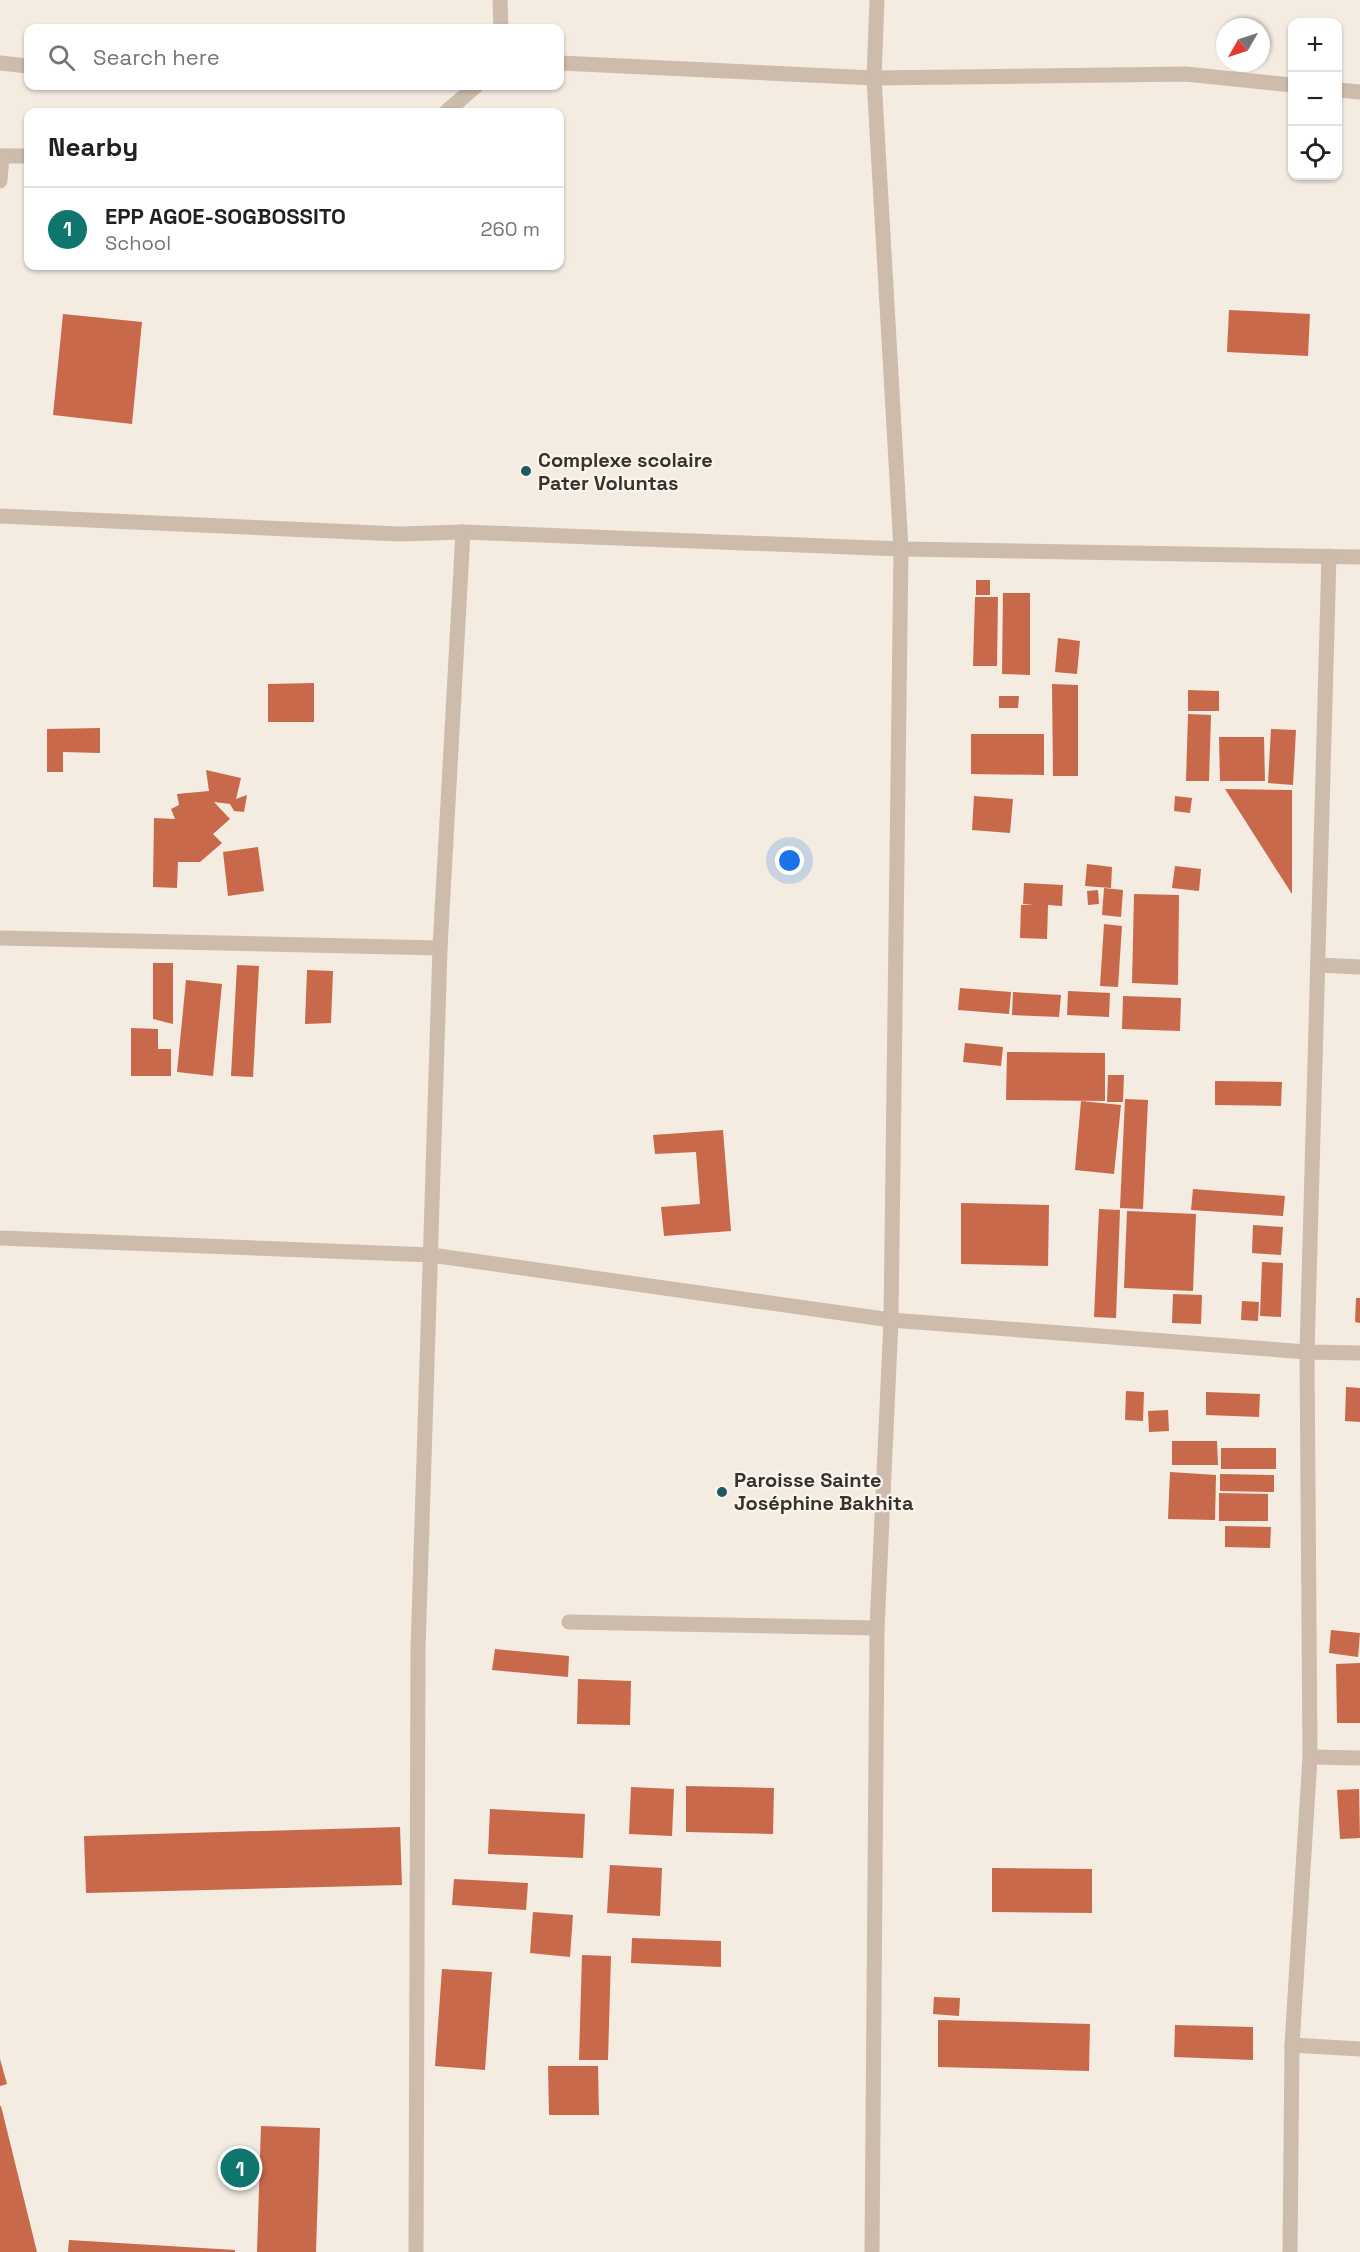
<!DOCTYPE html>
<html lang="en">
<head>
<meta charset="utf-8">
<style>
  :root { --surface:#fff; --page:#f6f6f6; --text:#202124; --muted:#757577; --line:#e0e0e0; --accent:#0f766e }
  body { margin:0; font-family:"Space Grotesk",sans-serif; background:var(--page); color:var(--text) }
  .controls { position:absolute; right:18px; top:18px; display:grid; overflow:hidden; border-radius:12px; box-shadow:0 2px 4px #0004 }
  .controls button { width:54px; height:54px; display:grid; place-items:center; padding:0; border:0; border-bottom:2px solid var(--line); background:var(--surface); color:var(--text); font:30px sans-serif }
  .compass { position:absolute; left:1216px; top:18px; width:54px; height:54px; border-radius:50%; background:var(--surface); box-shadow:0 2px 4px #0004; rotate:231deg }
  .you { position:absolute; left:790px; top:861px; width:21px; height:21px; margin:-15px; border:4px solid #fff; border-radius:50%; background:#1a73e8; box-shadow:0 0 0 9px #1a73e833 }
  .badge { display:grid; place-items:center; width:39px; height:39px; border-radius:50%; background:var(--accent); color:#fff; font-size:20px; font-weight:700 }
  .pin { position:absolute; translate:-50% -50%; border:3px solid #fff; box-shadow:0 2px 6px #0006 }
  .list { margin:0; padding:0; list-style:none }
  h2 { display:flex; justify-content:space-between; align-items:center; height:78px; margin:0; padding:0 24px; font-size:26px }
  h2 small { font-size:20px; font-weight:400; color:var(--muted) }
  .list li { display:grid; grid-template-columns:39px 1fr auto; gap:18px; align-items:center; box-sizing:border-box; height:84px; padding:0 24px; border-top:2px solid var(--line) }
  .list b { display:block; font-size:22px; white-space:nowrap }
  .list p { margin:0; font-size:20px; white-space:nowrap; color:var(--muted) }
  .list em { font-size:20px; font-style:normal; color:var(--muted) }
  .icon { flex:none; width:33px; height:33px; fill:none; stroke:currentColor; stroke-width:2; stroke-linecap:round; stroke-linejoin:round }
  .map { position:relative; flex:none; width:1360px; height:2252px; overflow:hidden }
  .search { position:absolute; background:var(--surface); box-shadow:0 2px 4px #0004; left:24px; top:24px; width:540px; height:66px; display:flex; align-items:center; gap:15px; box-sizing:border-box; padding:0 21px; border-radius:12px; color:var(--muted); font-size:22px }
  .panel { position:absolute; background:var(--surface); box-shadow:0 2px 4px #0004; left:24px; top:108px; width:540px; height:162px; border-radius:12px }
  .map>svg:first-child { display:block }
  .building { fill:#c8694b }
  .lines { fill:none; stroke-linecap:round; stroke-linejoin:round }
  .minor { stroke:#cdbbac; stroke-width:15 }
  .poi-dot { fill:#1f5a5e; stroke:#fbf5ee; stroke-width:2 }
  .labels { text-anchor:middle; dominant-baseline:central; stroke-width:4.5; stroke-linejoin:round; paint-order:stroke }
  .poi-label { font-size:20px; font-weight:bold; fill:#3b302b; stroke:#fbf5ee; text-anchor:start }
</style>
</head>
<body>
<div class="map">
<svg width="1360" height="2252" viewBox="0 0 1360 2252">
  <rect width="100%" height="100%" fill="#f4ebe1"/>
  <g class="building">
    <path d="M1229,310l81,4 -2,42 -81,-4z"/>
    <path d="M63,314l79,8 -10,102 -79,-9z"/>
    <rect x="976" y="580" width="14" height="15"/>
    <path d="M1003,593h27v82l-28,-1z"/>
    <path d="M975,597h23l-1,69h-24z"/>
    <path d="M1058,638l22,3 -3,33 -22,-2z"/>
    <path d="M314,683v39h-46v-38z"/>
    <path d="M1052,684l26,1v91h-25z"/>
    <path d="M1188,690l31,1v20h-31z"/>
    <path d="M999,696h20l-1,12h-19z"/>
    <path d="M1188,714l23,1 -2,66h-23z"/>
    <path d="M100,728v25l-37,-1v20h-16v-43z"/>
    <path d="M1271,729l25,1 -3,55 -25,-2z"/>
    <path d="M971,734h73v41l-73,-1z"/>
    <path d="M1219,737h45l1,44h-45z"/>
    <path d="M206,770l35,8 -5,21 11,-4 -3,17 -10,-1 -4,-7 -16,-2 16,17 -17,15 9,9 -22,19h-22l-1,26 -24,-1 1,-69 21,1 -4,-10 8,-4 -2,-11 32,-3z"/>
    <path d="M1225,789l67,1v104l-32,-50z"/>
    <path d="M974,796l39,3 -3,34 -38,-3z"/>
    <path d="M1175,796l17,2 -2,15 -16,-2z"/>
    <path d="M258,847l6,44 -36,5 -5,-44z"/>
    <path d="M1087,864l25,3 -1,21 -26,-2z"/>
    <path d="M1175,866l26,3 -2,22 -27,-3z"/>
    <path d="M1024,883l39,2 -1,21 -14,-1 -1,34 -27,-1 1,-33h13l-11,-1z"/>
    <path d="M1104,888l19,2 -2,27 -19,-2z"/>
    <path d="M1098,890l1,14 -11,1 -1,-14z"/>
    <path d="M1134,894l45,1 -1,90 -46,-2z"/>
    <path d="M1104,924l18,2 -4,61 -18,-1z"/>
    <path d="M153,963h20v61l-20,-5z"/>
    <path d="M237,965l22,1 -6,111 -22,-1z"/>
    <path d="M307,970l26,1 -2,52 -26,1z"/>
    <path d="M186,980l36,4 -9,92 -36,-4z"/>
    <path d="M960,988l51,4 -2,22 -51,-4z"/>
    <path d="M1068,991l42,2 -1,24 -42,-2z"/>
    <path d="M1013,992l48,3 -2,22 -47,-2z"/>
    <path d="M1123,996l58,2 -1,33 -58,-2z"/>
    <path d="M131,1028l27,1v20h13v27h-40z"/>
    <path d="M965,1043l38,4 -2,19 -38,-4z"/>
    <path d="M1007,1052l98,1v48l-99,-1z"/>
    <path d="M1108,1075h16l-1,27h-16z"/>
    <path d="M1215,1081l67,1 -1,24 -66,-1z"/>
    <path d="M1125,1099l23,1 -5,109 -23,-1z"/>
    <path d="M1081,1101l40,4 -7,69 -39,-4z"/>
    <path d="M723,1130l8,101 -67,5 -3,-29 39,-3 -4,-52 -41,2 -2,-19z"/>
    <path d="M1193,1189l92,7 -2,20 -92,-6z"/>
    <path d="M961,1203l88,2 -1,61 -87,-2z"/>
    <path d="M1099,1209l21,1 -4,108 -22,-1z"/>
    <path d="M1127,1211l69,3 -3,77 -69,-3z"/>
    <path d="M1253,1225l30,2 -2,28 -29,-2z"/>
    <path d="M1262,1262l21,1 -2,54 -21,-1z"/>
    <path d="M1173,1294l29,1 -1,29 -29,-1z"/>
    <path d="M1356,1298h4v25l-5,-1z"/>
    <path d="M1242,1301l17,1 -1,19 -17,-1z"/>
    <path d="M1346,1387l14,1v34l-15,-1z"/>
    <path d="M1126,1391l18,1 -1,29 -18,-1z"/>
    <path d="M1206,1392l54,2 -1,23 -53,-2z"/>
    <path d="M1168,1410l1,21 -20,1 -1,-21z"/>
    <path d="M1172,1441h45l1,24h-46z"/>
    <rect x="1221" y="1448" width="55" height="21"/>
    <path d="M1170,1472l46,3 -1,45 -47,-1z"/>
    <path d="M1220,1474l54,1v17l-54,-1z"/>
    <path d="M1219,1493l49,1v27h-49z"/>
    <path d="M1225,1526l46,1 -1,21 -45,-1z"/>
    <path d="M1331,1630l29,3 -2,24 -29,-4z"/>
    <path d="M495,1649l74,7 -1,21 -76,-7z"/>
    <path d="M1360,1663v60h-23l-1,-59z"/>
    <path d="M578,1679l53,2 -1,44 -53,-1z"/>
    <path d="M686,1786l88,2 -1,46 -87,-2z"/>
    <path d="M631,1787l43,2 -2,47 -43,-2z"/>
    <path d="M1359,1789l1,49 -20,1 -3,-49z"/>
    <path d="M490,1809l95,5 -2,44 -95,-4z"/>
    <path d="M400,1827l2,58 -316,8 -2,-57z"/>
    <path d="M610,1865l52,3 -2,48 -53,-3z"/>
    <path d="M992,1868l100,1v44l-100,-1z"/>
    <path d="M454,1879l74,4 -2,27 -74,-5z"/>
    <path d="M533,1912l40,3 -3,42 -40,-4z"/>
    <path d="M632,1938l89,3v26l-90,-4z"/>
    <path d="M582,1955l29,1 -3,104h-29z"/>
    <path d="M442,1969l50,3 -7,98 -50,-4z"/>
    <path d="M934,1997l26,1 -1,18 -26,-2z"/>
    <path d="M938,2020l152,4 -1,47 -151,-4z"/>
    <path d="M1175,2025l78,2v33l-79,-3z"/>
    <path d="M0,2059l7,25 -7,2z"/>
    <path d="M548,2066h50l1,49h-50z"/>
    <path d="M0,2106h1l36,146h-37z"/>
    <path d="M261,2126l59,2 -4,124h-59z"/>
    <path d="M69,2240l166,10v2h-167z"/>
  </g>
  <g class="lines">
    <g class="minor">
      <path d="M500,0l1,28"/>
      <path d="M0,63l28,3"/>
      <path d="M560,63l314,15 312,-4 106,11"/>
      <path d="M1338,90l22,2"/>
      <path d="M446,112l30,-26"/>
      <path d="M0,156h28"/>
      <path d="M0,181l2,-25"/>
      <path d="M0,516l400,18 63,-2 438,17 459,8"/>
      <path d="M0,938l440,10"/>
      <path d="M1318,965l42,2"/>
      <path d="M0,1238l431,17 460,65 416,32 53,1"/>
      <path d="M569,1622l308,6"/>
      <path d="M1310,1757l50,1"/>
      <path d="M1292,2045l68,4"/>
      <path d="M416,2252l2,-601 22,-703 23,-416"/>
      <path d="M872,2252l5,-624 14,-308 10,-771 -27,-471 3,-78"/>
      <path d="M1290,2252l2,-207 18,-288 -3,-405 22,-796"/>
    </g>
  </g>
  <g class="poi-dot">
    <circle cx="526" cy="471" r="6"/>
    <circle cx="722" cy="1492" r="6"/>
  </g>
  <g class="labels">
    <g class="poi-label">
      <text x="538" y="460">Complexe scolaire<tspan x="538" dy="23">Pater Voluntas</tspan></text>
      <text x="734" y="1480">Paroisse Sainte<tspan x="734" dy="23">Joséphine Bakhita</tspan></text>
    </g>
  </g>
</svg>
<div class="controls">
<button>+</button>
<button>−</button>
<button><svg class="icon" aria-label="locate" viewBox="0 0 24 24"><circle cx="12" cy="12" r="6"/><path d="M12 2v4M12 18v4M2 12h4M18 12h4"/></svg></button>
</div>
<svg class="compass" viewBox="-18 -18 36 36"><path d="M0-13l5 13h-10z" fill="#e53935"/><path d="M0 13l5-13h-10z" fill="#757577"/></svg>
<div class="you"></div>
<div class="pin badge" style="left:240px;top:2168px">1</div>
<div class="search"><svg class="icon" aria-label="search" viewBox="0 0 24 24"><circle cx="10" cy="10" r="6"/><path d="M15 15l6 6"/></svg>Search here</div>
<section class="panel">
<h2>Nearby<small></small></h2>
<ul class="list">
<li><span class="badge">1</span><div><b>EPP AGOE-SOGBOSSITO</b><p>School</p></div><em>260 m</em></li>
</ul>
</section>
</div>
</body>
</html>
